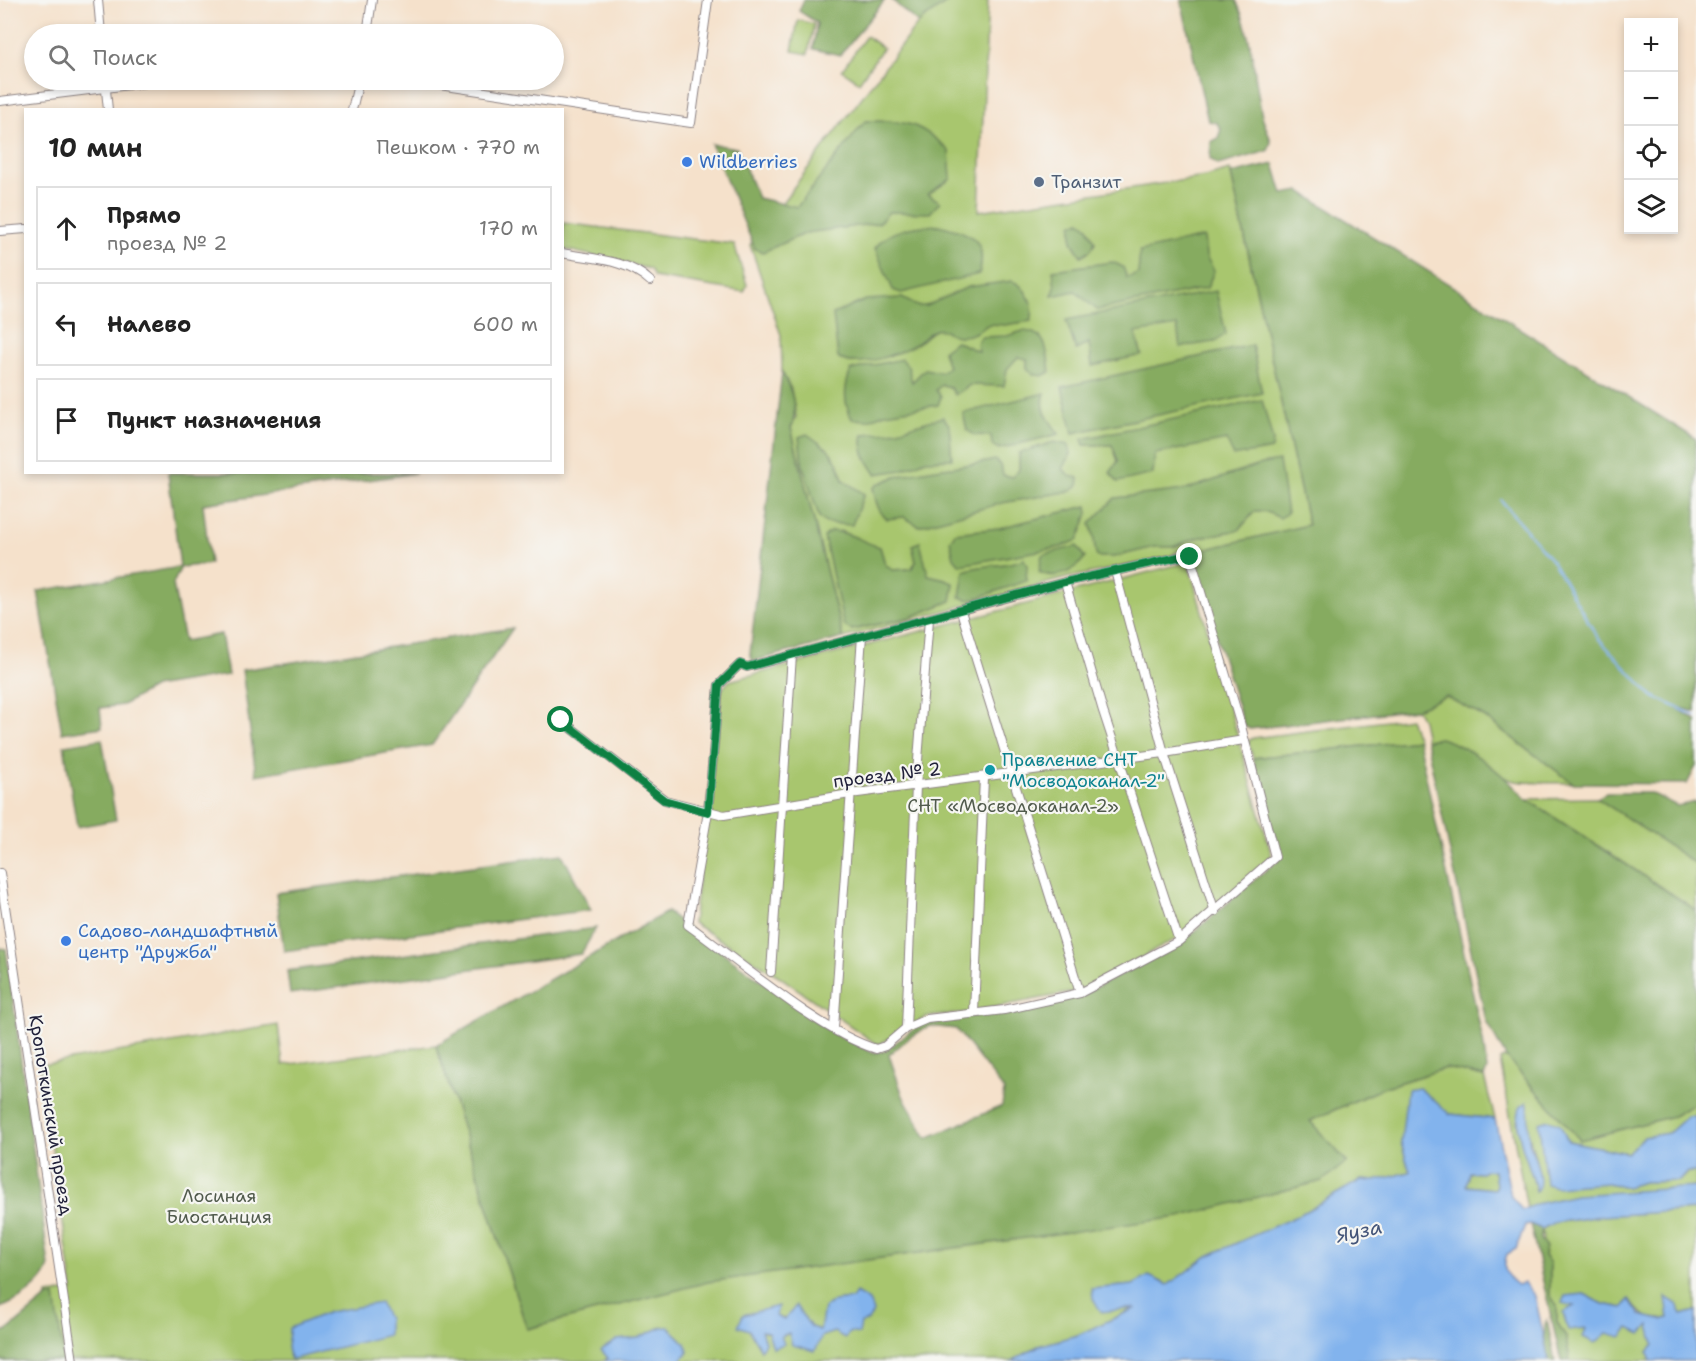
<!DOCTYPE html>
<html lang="ru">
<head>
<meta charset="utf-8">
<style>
  :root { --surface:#fff; --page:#f6f6f6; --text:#222; --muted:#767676; --line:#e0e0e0 }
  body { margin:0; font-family:"Shantell Sans",sans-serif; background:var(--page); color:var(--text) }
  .controls { position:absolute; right:18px; top:18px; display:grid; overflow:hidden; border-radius:0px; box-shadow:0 3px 9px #0003 }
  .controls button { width:54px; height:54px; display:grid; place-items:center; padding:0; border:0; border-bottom:2px solid var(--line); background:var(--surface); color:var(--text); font:30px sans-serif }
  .stop { position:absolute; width:18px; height:18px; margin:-14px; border:4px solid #0b8043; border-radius:50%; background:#fff }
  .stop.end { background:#0b8043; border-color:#fff; box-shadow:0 2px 6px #0008 }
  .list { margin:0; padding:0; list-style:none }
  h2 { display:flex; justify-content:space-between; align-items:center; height:78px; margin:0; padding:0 24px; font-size:26px }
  h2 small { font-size:20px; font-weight:400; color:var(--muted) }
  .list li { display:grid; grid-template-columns:39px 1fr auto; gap:18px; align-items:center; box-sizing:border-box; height:84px; margin:0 12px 12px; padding:0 12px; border:2px solid var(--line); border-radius:0px }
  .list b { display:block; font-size:22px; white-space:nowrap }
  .list p { margin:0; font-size:20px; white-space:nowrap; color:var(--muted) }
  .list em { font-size:20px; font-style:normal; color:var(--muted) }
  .icon { flex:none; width:33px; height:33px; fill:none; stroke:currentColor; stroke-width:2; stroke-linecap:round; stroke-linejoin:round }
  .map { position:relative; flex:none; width:1696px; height:1361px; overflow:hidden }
  .search { position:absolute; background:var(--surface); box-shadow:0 3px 9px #0003; left:24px; top:24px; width:540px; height:66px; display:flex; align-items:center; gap:15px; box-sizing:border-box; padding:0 21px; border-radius:33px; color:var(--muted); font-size:22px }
  .panel { position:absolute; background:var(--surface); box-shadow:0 3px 9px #0003; left:24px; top:108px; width:540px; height:366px; border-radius:0px }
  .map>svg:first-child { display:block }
  .green { fill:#a8c66e; stroke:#657454; stroke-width:1.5; fill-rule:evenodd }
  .forest { fill:#86ab61; stroke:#54664e; stroke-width:1.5; fill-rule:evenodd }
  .water { fill:#82b3ed; stroke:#526a94; stroke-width:1.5; fill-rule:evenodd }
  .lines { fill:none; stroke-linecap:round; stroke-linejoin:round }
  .stream { stroke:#82b3ed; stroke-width:2 }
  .minor-casing { stroke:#8c8283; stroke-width:10 }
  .minor { stroke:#fff; stroke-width:8 }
  .route { stroke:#0b8043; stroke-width:8 }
  .shop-dot { fill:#3f7fe0; stroke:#f6f6f2; stroke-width:2 }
  .service-dot { fill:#5c6f8a; stroke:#f6f6f2; stroke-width:2 }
  .culture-dot { fill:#0f9aa8; stroke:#f6f6f2; stroke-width:2 }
  .labels { text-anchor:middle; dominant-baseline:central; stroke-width:4.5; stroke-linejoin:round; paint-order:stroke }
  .shop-label { font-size:18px; fill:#366cbe; stroke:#f6f6f2; text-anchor:start }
  .service-label { font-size:18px; fill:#4e5e75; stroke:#f6f6f2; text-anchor:start }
  .culture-label { font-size:18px; fill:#0d838f; stroke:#f6f6f2; text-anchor:start }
  .street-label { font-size:18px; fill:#22223b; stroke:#f6f6f2 }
  .park-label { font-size:18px; fill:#515b4d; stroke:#f6f6f2 }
  .water-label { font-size:20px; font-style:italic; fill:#445579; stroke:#f6f6f2 }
</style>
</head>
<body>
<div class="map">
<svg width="1696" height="1361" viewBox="0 0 1696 1361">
  <rect width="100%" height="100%" fill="#f6f6f2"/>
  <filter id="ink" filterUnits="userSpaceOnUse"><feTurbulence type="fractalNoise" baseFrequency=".0167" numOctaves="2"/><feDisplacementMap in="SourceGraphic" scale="12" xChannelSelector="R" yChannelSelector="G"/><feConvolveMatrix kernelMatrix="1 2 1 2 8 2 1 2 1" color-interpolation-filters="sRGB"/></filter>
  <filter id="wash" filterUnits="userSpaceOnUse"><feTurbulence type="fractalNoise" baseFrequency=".008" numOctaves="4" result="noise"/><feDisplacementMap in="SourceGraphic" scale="24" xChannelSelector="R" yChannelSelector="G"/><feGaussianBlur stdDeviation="1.35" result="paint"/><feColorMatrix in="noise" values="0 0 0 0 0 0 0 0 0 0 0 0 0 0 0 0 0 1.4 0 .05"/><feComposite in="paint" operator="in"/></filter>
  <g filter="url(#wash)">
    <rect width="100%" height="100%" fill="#f5e1cb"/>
    <g class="green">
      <path d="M950,0h38l-9,211 226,-34 25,-7 78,355 -118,28 -10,-3 -11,7 -103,21 -223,60 -52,-210 5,-11 -5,-28 -9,-17 -1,-37 -31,-90 168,-222zM802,463h36l5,17 21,14zM840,531l24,12 16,4 5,17 7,6 19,-1 5,-7 12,13 17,4 -34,38 -59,13 -8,-4z"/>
      <path d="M798,20l16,4 -6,30 -16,-3z"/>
      <path d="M866,36l17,12 -24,34 -17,-12z"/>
      <path d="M563,223l171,21 13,41 -3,7 -90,-15 -4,-8 -87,-20z"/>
      <path d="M1188,562l84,294 -94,82 -99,53 -115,22 -38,4 -48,28 -101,-70 -84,-52 29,-234 7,-8z"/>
      <path d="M1446,696l38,21 89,66c-16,-1 -51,2 -65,-4 -32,-13 -43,-44 -82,-39l-4,-20 -6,-11z"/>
      <path d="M1410,718l8,22 -165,18 -5,-17 5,-3z"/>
      <path d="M1597,798l99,66v46l-170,-111z"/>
      <path d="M278,1025l5,40 153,-20 91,284 783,-208 75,-34 61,-19 38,9 11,42 -45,-5 -31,-26 -18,55 9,29 -35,9 -14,-1 -62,35 -91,41 -40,29 -19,-9 -16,9 -40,4 45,18 -60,28 -40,11 -26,15h-332l8,-9c-4,-15 -13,-19 -26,-25l-24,11 -21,2 -12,21h-605v-28l8,-3 39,-32v-4l26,-3 -33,-226zM852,1299l-18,33 -12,4 -8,15 -24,-18 -9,3 -21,-5 5,11 -4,8 -12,-20 26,-14 45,14 14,-29z"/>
      <path d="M1506,1057l74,83 93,-24 23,-13v13h-8l-19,17 -25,4 -17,16 -59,-12 -28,-18 7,61 61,-1 19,4 16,-5 36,-1 9,-9h8v15l-90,7 -70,10 -9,5 -27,-149zM1528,1106l-2,18 12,44 -2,23c-5,-25 -17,-46 -19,-71z"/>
      <path d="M1486,1170l8,1 2,14 -2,4 -28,-3 3,-14 11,1z"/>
      <path d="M1696,1210v101l-14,4 -15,-17 2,20c-19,4 -30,-4 -40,-19l-5,9 -21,-4 -19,-10 -9,12 12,22 20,4 43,-8 4,21 -6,7 3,9h-81l-4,-24 -9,-15v-16l-7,-11v-32l-6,-7 -2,-27 11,-6 48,-7z"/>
    </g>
    <g class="forest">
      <path d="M804,0h81l-45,55 -27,-6 4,-26 -18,-12z"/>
      <path d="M892,0h58l-32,23z"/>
      <path d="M1181,0h55c17,37 18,77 26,116 2,8 7,17 9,26l-3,9 -50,14 -8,-6 1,-17 7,-4 3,-9 -5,-7 -8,-1z"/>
      <path d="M865,121c40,0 54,0 84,30l2,28 -23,15 12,8 -10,11 -41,-1 -10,11 -73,10 -43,19 -8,-3 -44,-105 26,4 21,50 39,9z"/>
      <path d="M1274,164l9,30 17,-3 396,248v273l-20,-5 20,13v46l-9,18 -114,-1 -89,-66 -38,-21 -30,13 -166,20 -6,-3 -54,-173 118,-28 -77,-351z"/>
      <path d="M1080,221l8,6 7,15 -4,8 -10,6 -9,-14v-17z"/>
      <path d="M939,225c30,8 50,13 40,49l-78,19 -8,-3 -18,-42c13,-20 42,-22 64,-23z"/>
      <path d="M1204,237l2,19 8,15 -7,17 -110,22 -22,-19 -23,5 3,-8 -2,-18 60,-8 10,5 4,11 11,-4 2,-23z"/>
      <path d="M1012,281c14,5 24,25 19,40l-26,4 -16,-1c-9,6 -18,13 -30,12 -10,0 -16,-10 -26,-5 -6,3 -10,9 -15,12 -20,11 -60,27 -80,15l-5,-44 33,-14 36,-2 15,8h9l42,-19z"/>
      <path d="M1216,291l10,43 -12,8 -34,5 -3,-21 -42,7 7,22 -50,11 -3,-23 -13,7 -10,-30z"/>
      <path d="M1023,331c25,1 24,21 27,41l-8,4 -9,-2 -6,-6v-9l-9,-2 -11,12 -3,17 -34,-1 -15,10 -5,-8 -8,-2 -6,5 5,7 -3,8 -53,8 -17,7 -16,-1c-9,-17 -8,-32 -1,-49l51,-11 6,7 4,16 13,-13 16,3 7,-5 -5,-16 13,-10 23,11 -2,-8 4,-7 26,-1z"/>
      <path d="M1252,345l10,48 -189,40 -11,-46z"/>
      <path d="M782,372c9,17 17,37 9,56l52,210 -90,23 -3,-7z"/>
      <path d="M1045,393c-6,17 5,28 14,41l-60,15 -7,-4 -1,-9 -17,-1 -7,-5 -4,-17z"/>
      <path d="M1262,400l11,41 -1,8 -39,7 -6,-16 -72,14 -2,20 -35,8 -8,-9 8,-12 -6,-16h-28l-2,-6z"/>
      <path d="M943,417l6,8 3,34 -26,1 -24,10 -26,4c-9,-13 -17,-25 -13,-40l28,-2z"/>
      <path d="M807,434l21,15 10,14 5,17 21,14 -12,31 -26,-2 -7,-6 -17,-54 -3,-26z"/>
      <path d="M1054,442l15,3 2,9 -8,15 7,7 9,2 -1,8 -7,5 -69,12 -83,23 -15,-9 -17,2c-10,-8 -11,-18 -14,-31 22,-19 90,-20 122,-28l6,6 2,9 9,2 7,-7v-17z"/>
      <path d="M1279,461l8,52 -7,5 -16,-7h-9l-16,19 -42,8 -24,9h-18l-41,10h-17c-4,-11 -1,-19 -7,-33l25,-26 70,-8 77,-26z"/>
      <path d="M168,473h248l-213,31 7,60 -29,3 -8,17 11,57 37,-7 7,41 -74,12 -31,18 -23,3 2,19 -40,6 -24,-142 142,-24z"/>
      <path d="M1087,506l1,8 -10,26 -17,7 -101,18 -6,-7 -4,-17 5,-8 44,-5z"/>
      <path d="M831,531c17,0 33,12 49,16l5,17 7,6 19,-1 5,-7 -4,-17 8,-3 8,33 17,4 9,5 -3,17 -40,16 -59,13 -8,-4 -20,-89z"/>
      <path d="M1077,546l8,12c-13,14 -27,23 -46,14l3,-17z"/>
      <path d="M1024,559l3,7 -1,15 -49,17 -8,2 -9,-3 4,-26c19,-8 40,-3 60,-12z"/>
      <path d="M513,628l-81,117 -176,30 -14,-105z"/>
      <path d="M1440,738c33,10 63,36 86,61l170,111v193l-23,13 -93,24 -74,-83 -20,-36 -60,-281z"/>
      <path d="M102,739l14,81 -39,7 -13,-82z"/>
      <path d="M1418,740l65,301 4,29 -3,7 -38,-9 -61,19 -75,34 37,41 -25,19 -143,36 -471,65 -181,47 -91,-284 231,-133 166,121 40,20 12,-2 23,-18 20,-12 101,-12 52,-14 98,-50 100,-86 -26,-101zM930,1026l26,3 48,61 -2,16 -75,32 -24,-42 -14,-41 21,-18z"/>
      <path d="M1606,793h45l26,13 19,-4v62l-99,-66z"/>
      <path d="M562,854l29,56 -307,41 -8,-58z"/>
      <path d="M596,928l-15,26 -291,40 -3,-23z"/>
      <path d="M0,948l6,1 43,317c-5,19 -32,36 -49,42z"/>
      <path d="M1530,1224l12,5 -2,10 6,8 -2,9 6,7v32l7,11v16l9,15 4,24h-9z"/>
      <path d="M55,1296l9,65h-64v-28l8,-3 40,-33z"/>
      <path d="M1547,1320l8,41h-5c-5,-10 -8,-32 -3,-41z"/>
    </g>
    <g class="water">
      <path d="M1419,1088l31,26 45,5 16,77 11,14 14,-6 40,-9 120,-8v23l-95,6 -48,7 -11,6 -12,-5 -5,1 -9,24 -9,5c-5,15 -2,22 11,31l6,-2 11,13 14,65h-537l26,-15 40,-11 58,-27 -35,4 -8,-14 -1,-9 41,-4 16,-9 19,9 40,-29 91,-41 62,-35 14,1 35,-9 -9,-29 6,-53zM1486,1170l8,1 2,14 -2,4 -28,-3 3,-14 12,1z"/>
      <path d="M1527,1102c4,12 -1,29 3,43 4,12 16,37 6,46 -5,-29 -24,-54 -16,-84z"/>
      <path d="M1688,1116h8v56h-9l-8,9 -36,1 -16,5 -19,-4 -52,4 -10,-3 -7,-61 10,-3 11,4 8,17 59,12 17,-16 25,-4z"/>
      <path d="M856,1293l13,8 4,11 -5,9 -7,2 -2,11 -9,-2 -5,6 -11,-6 -12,4 -7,15 -23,-6 -3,-12 -8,3 3,8 -11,4 -5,-16 -7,-1 4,11 -4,8 -12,-20 -11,-4 5,-11 35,-9 -2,10 8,4 12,-14 15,21 9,3 4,-22 10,-7 18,-2z"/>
      <path d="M1584,1294l19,10 20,4 6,-9 11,16 21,5 8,-2 -3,-21 11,7 5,11 14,-4v50h-45l-3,-9 6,-7 -5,-20 -8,9 -12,-6 -8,9 -14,-4 -12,10 -12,-6 3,-9 -18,2 -5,-18 11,-6 -12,-3 3,-7z"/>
      <path d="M380,1303l8,16v16l-91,23 -6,1c-8,-12 -1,-19 -2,-31l40,-16z"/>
      <path d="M662,1327h7l17,17 2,8 -8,9h-75l3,-3 -7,-8 16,-10 21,-2z"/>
    </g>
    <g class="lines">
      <path class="stream" d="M1501,500l52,62 45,76 54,58 44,20"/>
    </g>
  </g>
  <g filter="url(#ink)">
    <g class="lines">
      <g class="minor-casing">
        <g id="minor">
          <path d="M98,0l3,34"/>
          <path d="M367,34l5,-34"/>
          <path d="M105,80l3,30"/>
          <path d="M406,80l285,43 17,-123"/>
          <path d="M0,101l170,-21"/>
          <path d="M352,110l7,-30"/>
          <path d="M0,231l26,-2"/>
          <path d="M562,253c30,6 65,6 88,28"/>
          <path d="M1188,555l4,7 49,164 34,131 -96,84 -99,52 -76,17 -77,9 -21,9 -21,18 -9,3c-58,-18 -136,-87 -188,-124l20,-113 11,-127 21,-21 7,3 38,-10 280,-75z"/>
          <path d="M1115,571l49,182 51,159"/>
          <path d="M1065,582l38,129 75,227"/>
          <path d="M961,611l119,382"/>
          <path d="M561,720l104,80 59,15 126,-21 314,-41 80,-13"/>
          <path d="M0,873l73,488"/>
          <path d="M771,972l21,-317"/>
          <path d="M974,1012l10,-234"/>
          <path d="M834,1028l28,-392"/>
          <path d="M906,1028l10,-242 13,-167"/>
        </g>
      </g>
      <use href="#minor" class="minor"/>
    </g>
  </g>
  <g class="lines" filter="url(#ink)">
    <path class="route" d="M561,720l103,80 44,12 11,-127 21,-21 7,3 37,-10 281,-75 118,-26 7,1"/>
  </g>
  <g class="shop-dot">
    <circle cx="687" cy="162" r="6"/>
    <circle cx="66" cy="941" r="6"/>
  </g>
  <circle class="service-dot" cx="1039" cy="182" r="6"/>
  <circle class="culture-dot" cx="990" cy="770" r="6"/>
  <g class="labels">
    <g class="shop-label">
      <text x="699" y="162">Wildberries</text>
      <text x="78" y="931">Садово-ландшафтный<tspan x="78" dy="21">центр "Дружба"</tspan></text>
    </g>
    <g class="service-label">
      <text x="1051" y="182">Транзит</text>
    </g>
    <g class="culture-label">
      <text x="1002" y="760">Правление СНТ<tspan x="1002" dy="21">"Мосводоканал-2"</tspan></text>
    </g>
    <g class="street-label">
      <text transform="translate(887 775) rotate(-7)">проезд № 2</text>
      <text transform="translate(51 1115) rotate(81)">Кропоткинский проезд</text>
    </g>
    <g class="park-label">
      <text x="1013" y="806">СНТ «Мосводоканал-2»</text>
      <text x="219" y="1196">Лосиная<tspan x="219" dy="21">Биостанция</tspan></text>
    </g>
    <g class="water-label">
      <text transform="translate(1359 1231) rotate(-12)">Яуза</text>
    </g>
  </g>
</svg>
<div class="controls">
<button>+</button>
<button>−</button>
<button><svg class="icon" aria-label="locate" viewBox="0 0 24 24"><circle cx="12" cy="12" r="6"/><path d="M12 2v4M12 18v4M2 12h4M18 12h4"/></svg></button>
<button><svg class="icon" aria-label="layers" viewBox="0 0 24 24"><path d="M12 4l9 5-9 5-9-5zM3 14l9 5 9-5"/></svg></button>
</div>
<div class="stop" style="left:561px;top:720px"></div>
<div class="stop end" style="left:1190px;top:557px"></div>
<div class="search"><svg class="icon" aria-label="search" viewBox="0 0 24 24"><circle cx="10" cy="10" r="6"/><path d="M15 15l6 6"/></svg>Поиск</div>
<section class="panel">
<h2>10 мин<small>Пешком · 770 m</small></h2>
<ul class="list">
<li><svg class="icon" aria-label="ahead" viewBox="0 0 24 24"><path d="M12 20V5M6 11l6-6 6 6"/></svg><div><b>Прямо</b><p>проезд № 2</p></div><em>170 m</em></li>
<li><svg class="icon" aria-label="left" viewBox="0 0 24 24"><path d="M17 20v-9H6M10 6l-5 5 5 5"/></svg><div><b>Налево</b></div><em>600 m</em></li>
<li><svg class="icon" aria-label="arrive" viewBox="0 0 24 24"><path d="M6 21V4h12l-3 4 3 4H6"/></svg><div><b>Пункт назначения</b></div></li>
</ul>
</section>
</div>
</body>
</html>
